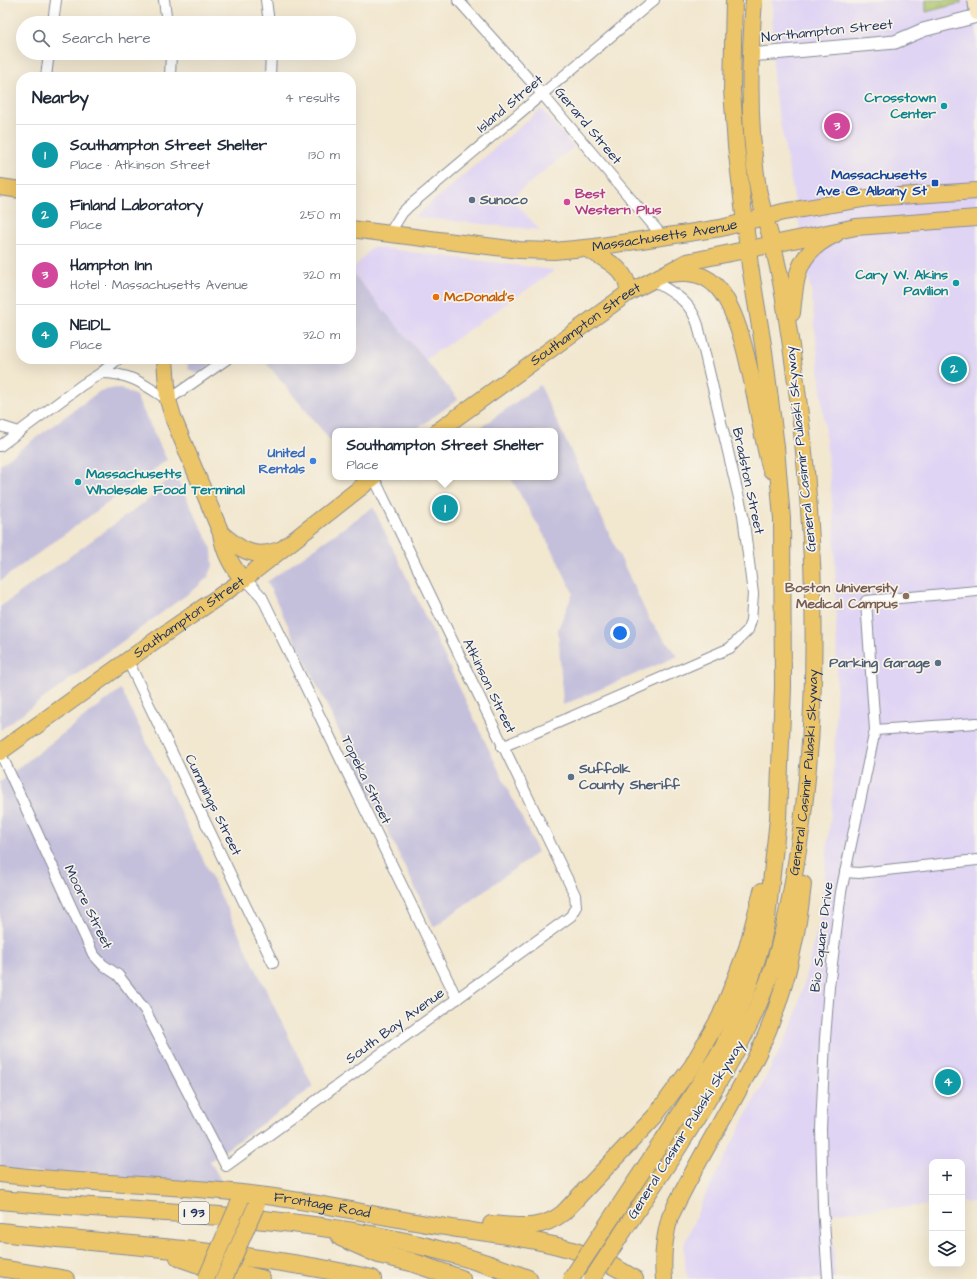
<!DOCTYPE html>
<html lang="en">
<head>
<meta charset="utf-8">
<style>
  :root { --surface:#fff; --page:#f2f2f3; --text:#1f2937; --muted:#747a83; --line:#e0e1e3; --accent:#0b8043 }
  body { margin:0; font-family:"Architects Daughter",sans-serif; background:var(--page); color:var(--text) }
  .controls { position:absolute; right:12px; bottom:12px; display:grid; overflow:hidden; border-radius:8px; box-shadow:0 4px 16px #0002 }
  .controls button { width:36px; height:36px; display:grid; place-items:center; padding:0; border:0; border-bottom:1px solid var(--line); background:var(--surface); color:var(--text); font:20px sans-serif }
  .you { position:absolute; left:620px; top:633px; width:14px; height:14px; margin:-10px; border:3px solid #fff; border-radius:50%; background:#1a73e8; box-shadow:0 0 0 6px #1a73e833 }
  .badge { display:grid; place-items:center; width:26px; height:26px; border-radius:50%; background:var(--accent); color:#fff; font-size:13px; font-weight:700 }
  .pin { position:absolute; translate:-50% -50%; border:2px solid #fff; box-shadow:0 1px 4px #0006 }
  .popup { position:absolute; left:332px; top:428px; width:226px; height:52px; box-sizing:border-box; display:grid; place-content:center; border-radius:8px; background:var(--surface); filter:drop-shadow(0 1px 3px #0005); font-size:13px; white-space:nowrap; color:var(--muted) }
  .popup b { font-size:15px; color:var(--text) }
  .popup::after { content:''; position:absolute; left:50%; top:100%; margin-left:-8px; border:8px solid transparent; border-top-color:var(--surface) }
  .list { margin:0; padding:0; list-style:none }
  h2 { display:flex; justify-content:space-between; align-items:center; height:52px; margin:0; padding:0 16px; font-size:17px }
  h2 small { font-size:13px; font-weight:400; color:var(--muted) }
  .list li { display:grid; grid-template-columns:26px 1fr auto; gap:12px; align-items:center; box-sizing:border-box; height:60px; padding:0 16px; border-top:1px solid var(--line) }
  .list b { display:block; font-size:15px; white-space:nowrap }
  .list p { margin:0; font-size:13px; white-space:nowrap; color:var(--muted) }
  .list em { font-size:13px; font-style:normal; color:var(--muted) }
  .icon { flex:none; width:22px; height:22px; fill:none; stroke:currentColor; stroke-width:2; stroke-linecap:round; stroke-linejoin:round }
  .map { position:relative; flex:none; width:977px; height:1279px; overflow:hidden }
  .search { position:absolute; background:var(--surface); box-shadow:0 4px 16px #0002; left:16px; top:16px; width:340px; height:44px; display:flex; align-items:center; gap:10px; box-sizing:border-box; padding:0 14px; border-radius:22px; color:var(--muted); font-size:15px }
  .panel { position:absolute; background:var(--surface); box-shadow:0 4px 16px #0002; left:16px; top:72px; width:340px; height:292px; border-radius:16px }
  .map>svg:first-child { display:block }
  .built { fill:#e0d4f4 }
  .industrial { fill:#c4c0db }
  .grass { fill:url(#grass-tufts); stroke:#647a64 }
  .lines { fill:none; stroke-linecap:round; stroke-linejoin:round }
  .minor-casing { stroke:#868b96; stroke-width:12 }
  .tertiary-casing { stroke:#868b96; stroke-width:15 }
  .secondary-casing { stroke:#868b96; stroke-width:16 }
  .primary-casing { stroke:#868b96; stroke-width:18 }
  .motorway-casing { stroke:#868b96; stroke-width:20 }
  .minor { stroke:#fff; stroke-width:10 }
  .tertiary { stroke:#fff; stroke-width:13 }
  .secondary { stroke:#f7e8c3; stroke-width:14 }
  .primary { stroke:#ecc569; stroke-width:16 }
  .motorway { stroke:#ecc569; stroke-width:18 }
  .primary-bridge-casing { stroke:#868b96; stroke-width:18; stroke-linecap:butt }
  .primary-bridge { stroke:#ecc569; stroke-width:16 }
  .culture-dot { fill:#0f9aa8; stroke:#f7f3e8; stroke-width:1.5 }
  .transit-dot { fill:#1a4fb4; stroke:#f7f3e8; stroke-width:1.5 }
  .service-dot { fill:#5c6f8a; stroke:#f7f3e8; stroke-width:1.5 }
  .hotel-dot { fill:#d1479c; stroke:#f7f3e8; stroke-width:1.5 }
  .food-dot { fill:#e8710a; stroke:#f7f3e8; stroke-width:1.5 }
  .shop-dot { fill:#3f7fe0; stroke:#f7f3e8; stroke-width:1.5 }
  .education-dot { fill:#8d6e63; stroke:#f7f3e8; stroke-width:1.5 }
  .labels { text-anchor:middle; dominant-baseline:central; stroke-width:3.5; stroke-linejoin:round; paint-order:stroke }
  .shield { fill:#f7f3e8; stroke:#5d6a87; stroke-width:1 }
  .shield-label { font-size:13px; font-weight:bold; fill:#1b2f5e }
  .street-label { font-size:14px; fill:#1b2f5e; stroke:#f7f3e8 }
  .culture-label { font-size:14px; font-weight:bold; fill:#0d838f; stroke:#f7f3e8; text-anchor:end }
  .transit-label { font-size:14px; font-weight:bold; fill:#164399; stroke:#f7f3e8; text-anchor:end }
  .hotel-label { font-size:14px; font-weight:bold; fill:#b23c85; stroke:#f7f3e8; text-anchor:start }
  .service-label { font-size:14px; font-weight:bold; fill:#4e5e75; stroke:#f7f3e8; text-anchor:start }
  .food-label { font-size:14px; font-weight:bold; fill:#c56008; stroke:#f7f3e8; text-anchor:start }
  .shop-label { font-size:14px; font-weight:bold; fill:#366cbe; stroke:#f7f3e8; text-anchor:end }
  .education-label { font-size:14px; font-weight:bold; fill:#785e54; stroke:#f7f3e8; text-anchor:end }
</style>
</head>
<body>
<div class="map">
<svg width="977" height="1279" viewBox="0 0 977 1279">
  <defs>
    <pattern id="grass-tufts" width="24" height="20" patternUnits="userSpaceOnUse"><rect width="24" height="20" fill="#aec66b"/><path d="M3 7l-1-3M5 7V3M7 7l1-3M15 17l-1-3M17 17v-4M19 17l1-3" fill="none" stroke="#95aa5f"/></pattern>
  </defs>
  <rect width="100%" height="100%" fill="#f7f3e8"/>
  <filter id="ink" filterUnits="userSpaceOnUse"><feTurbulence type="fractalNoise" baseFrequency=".025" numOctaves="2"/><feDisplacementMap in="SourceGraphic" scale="8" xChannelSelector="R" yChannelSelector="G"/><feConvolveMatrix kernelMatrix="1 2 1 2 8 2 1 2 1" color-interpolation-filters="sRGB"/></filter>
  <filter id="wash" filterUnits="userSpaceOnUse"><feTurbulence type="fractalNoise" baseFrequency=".012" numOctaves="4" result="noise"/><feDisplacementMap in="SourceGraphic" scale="16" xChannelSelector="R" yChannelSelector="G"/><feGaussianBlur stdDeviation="0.9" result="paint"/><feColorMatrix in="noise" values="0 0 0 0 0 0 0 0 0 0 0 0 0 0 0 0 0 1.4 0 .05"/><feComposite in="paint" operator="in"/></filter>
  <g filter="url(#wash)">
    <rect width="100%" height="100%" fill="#f2e7cf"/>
    <g class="built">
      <path d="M772,0h205v1202l-15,1v-41h-30v43l-100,8 3,66h-145l-4,-5 -2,-29 18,-43 92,-180 26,-104 13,-125 4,-123 -3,-149 -23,-232 -38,-205z"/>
      <path d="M541,109l33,38 -63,51 29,32 -126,-13z"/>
      <path d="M372,247l181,23 1,1 -129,89 -74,-89z"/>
    </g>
    <g class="industrial">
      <path d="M351,271l107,128 -44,32h-79v15l-72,-87h88z"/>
      <path d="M187,359h30l-14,12 -5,2 -10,-4z"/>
      <path d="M540,385l110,236 28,35 -115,49 -5,-76 15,-36 -20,-42 -43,-74h45v-46h-72l-2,-4z"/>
      <path d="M116,388l9,2 11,6 31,64 -167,121v-117l100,-73z"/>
      <path d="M175,475l37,74 1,17 -5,11 -12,11 -196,142v-123l160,-116 -1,-4z"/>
      <path d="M373,507l165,345 -104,75 -167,-345z"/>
      <path d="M121,689l192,398 -103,74 13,23 -223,-14v-388z"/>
    </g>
    <path class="grass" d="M926,0h35v3l-35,9z"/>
  </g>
  <g filter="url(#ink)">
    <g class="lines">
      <g class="minor-casing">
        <g id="minor">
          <path d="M164,0l3,23"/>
          <path d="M266,0l3,23"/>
          <path d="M458,0l85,95 120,142"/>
          <path d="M53,23l3,-23"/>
          <path d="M46,77l3,-24"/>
          <path d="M170,77l1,-24"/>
          <path d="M270,77l1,-24"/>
          <path d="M389,234l13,-21 6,-6 246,-207"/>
          <path d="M101,373c30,0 44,12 67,27l59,-41"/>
          <path d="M0,426l19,6"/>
          <path d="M0,446l82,-61 19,-12 17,-14"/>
          <path d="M243,580l8,5 11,12 195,402"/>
          <path d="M128,661l145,302"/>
          <path d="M875,730l102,-7"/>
          <path d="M502,747l228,-99 18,-18 3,-10 2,-26 -10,-79 -45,-190c-8,-25 -25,-32 -46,-45"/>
          <path d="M0,752l93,202 10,11 15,10 27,35 81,156 345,-250 5,-10 -1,-11 -201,-417"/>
          <path d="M845,872l14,1 118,-13"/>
          <path d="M828,1279l-5,-72 -2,-78 4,-90 4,-52 12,-95 34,-162 -9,-129 111,-10"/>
        </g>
      </g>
      <g class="tertiary-casing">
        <path id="tertiary" d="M750,55l145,-13 28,-12 54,-14"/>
      </g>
      <g class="secondary-casing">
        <path id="secondary" d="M975,0l2,13"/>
      </g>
      <g class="primary-casing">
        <g id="primary">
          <path d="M0,187l21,3"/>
          <path id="s1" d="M351,229l168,21 35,1 41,-4 126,-19 62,-16 85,-14 109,-7"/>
          <path d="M585,248c17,10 45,21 43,45"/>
          <path d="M669,274c17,-2 32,-2 45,10 34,30 43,140 57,186"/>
          <path d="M792,313c4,-39 5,-61 44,-79"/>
          <path d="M165,359l3,41 6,20 47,113c3,19 10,32 22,47"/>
          <path id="s2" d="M438,431l190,-138 59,-31 169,-35 121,-9"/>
          <path d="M221,533c18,16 33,27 58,17"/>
          <path id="s3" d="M0,752l160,-115 83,-57 131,-103"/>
          <path d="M665,1137l58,-90 24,-56 15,-48 5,-24 11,-100 5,-132 -1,-168 -6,-72 -12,-96 -14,-85 -14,-120 -4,-56 2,-90"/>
          <path id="s4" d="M680,1145c36,-57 71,-113 93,-178 15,-47 22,-95 29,-144 21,-161 12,-324 -12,-484 -4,-25 -7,-51 -13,-76 -5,-25 -14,-49 -19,-74 -10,-63 -9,-126 -4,-189"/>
          <path id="s5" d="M0,1174c83,10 167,10 250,20 64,7 126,22 189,32 67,11 138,14 196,53"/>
          <path d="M491,1224c27,2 49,7 72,-11l92,-97 37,-50 28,-49 15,-37 12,-32 15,-57"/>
          <path d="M0,1268l66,11"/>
          <path d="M664,1279c-2,-22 0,-41 6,-62 27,-57 62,-110 89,-166 25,-53 38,-109 44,-167"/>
        </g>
      </g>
      <g class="motorway-casing">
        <g id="motorway">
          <path d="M0,1200c176,16 360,12 528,79"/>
          <path d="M0,1232c124,14 250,19 372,47"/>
          <path d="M341,1237l38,17 32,8 50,17"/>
          <path d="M179,1257l23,8 59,14"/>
        </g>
      </g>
      <use href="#minor" class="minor"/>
      <use href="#tertiary" class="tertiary"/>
      <use href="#secondary" class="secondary"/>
      <use href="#primary" class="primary"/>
      <use href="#motorway" class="motorway"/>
      <g class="primary-bridge-casing">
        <g id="primary-bridge">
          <path d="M206,1279l33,-76"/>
          <path d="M224,1279l32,-73"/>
          <path d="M571,1279l94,-142"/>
          <path d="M592,1279l88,-134"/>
        </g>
      </g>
      <use href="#primary-bridge" class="primary-bridge"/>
    </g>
  </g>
  <g class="culture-dot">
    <circle cx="944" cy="106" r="4"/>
    <circle cx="956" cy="283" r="4"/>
    <circle cx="78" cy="482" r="4"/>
  </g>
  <rect class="transit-dot" x="931" y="179" width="8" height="8" rx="2"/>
  <g class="service-dot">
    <circle cx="472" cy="200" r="4"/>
    <circle cx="938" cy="663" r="4"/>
    <circle cx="571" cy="777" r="4"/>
  </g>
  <circle class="hotel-dot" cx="567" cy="202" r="4"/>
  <circle class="food-dot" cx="436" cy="297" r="4"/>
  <circle class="shop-dot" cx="313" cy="461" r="4"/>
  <circle class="education-dot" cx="906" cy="596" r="4"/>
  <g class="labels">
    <rect class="shield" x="179" y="1202" width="30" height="22" rx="3"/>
    <g class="shield-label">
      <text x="194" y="1213">I 93</text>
    </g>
    <g class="street-label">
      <text transform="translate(827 31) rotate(-6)">Northampton Street</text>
      <text transform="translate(510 104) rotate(-40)">Island Street</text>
      <text transform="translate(588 126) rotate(50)">Gerard Street</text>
      <text stroke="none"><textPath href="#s1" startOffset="316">Massachusetts Avenue</textPath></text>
      <text stroke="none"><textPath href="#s2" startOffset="182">Southampton Street</textPath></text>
      <text transform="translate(801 449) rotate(-96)">General Casimir Pulaski Skyway</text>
      <text transform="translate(748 481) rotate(78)">Bradston Street</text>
      <text stroke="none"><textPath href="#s3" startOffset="232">Southampton Street</textPath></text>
      <text transform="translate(489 686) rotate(64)">Atkinson Street</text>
      <text stroke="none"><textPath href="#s4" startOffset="399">General Casimir Pulaski Skyway</textPath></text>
      <text transform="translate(366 780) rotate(64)">Topeka Street</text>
      <text transform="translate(213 805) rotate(64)">Cummings Street</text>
      <text transform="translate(88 907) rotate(64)">Moore Street</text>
      <text transform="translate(822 937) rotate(-83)">Bio Square Drive</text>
      <text transform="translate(395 1026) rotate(-36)">South Bay Avenue</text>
      <text transform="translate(686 1130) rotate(-58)">General Casimir Pulaski Skyway</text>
      <text stroke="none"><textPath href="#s5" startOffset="324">Frontage Road</textPath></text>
    </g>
    <g class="culture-label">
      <text x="936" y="98">Crosstown<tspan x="936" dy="16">Center</tspan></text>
      <text x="948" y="275">Cary W. Akins<tspan x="948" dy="16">Pavilion</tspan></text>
      <text x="86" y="474" text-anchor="start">Massachusetts<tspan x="86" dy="16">Wholesale Food Terminal</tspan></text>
    </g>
    <g class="transit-label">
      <text x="927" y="175">Massachusetts<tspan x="927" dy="16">Ave @ Albany St</tspan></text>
    </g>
    <g class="hotel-label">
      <text x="575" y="194">Best<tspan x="575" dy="16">Western Plus</tspan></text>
    </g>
    <g class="service-label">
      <text x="480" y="200">Sunoco</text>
      <text x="930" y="663" text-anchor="end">Parking Garage</text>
      <text x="579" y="769">Suffolk<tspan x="579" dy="16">County Sheriff</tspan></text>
    </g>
    <g class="food-label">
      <text x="444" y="297">McDonald's</text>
    </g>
    <g class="shop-label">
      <text x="305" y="453">United<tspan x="305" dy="16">Rentals</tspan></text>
    </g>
    <g class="education-label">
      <text x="898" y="588">Boston University<tspan x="898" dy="16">Medical Campus</tspan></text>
    </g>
  </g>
</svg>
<div class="controls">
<button>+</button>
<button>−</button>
<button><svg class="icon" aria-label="layers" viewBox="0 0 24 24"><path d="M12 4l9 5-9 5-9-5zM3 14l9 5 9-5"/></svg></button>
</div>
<div class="you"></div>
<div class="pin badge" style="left:445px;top:508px;background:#0f9aa8">1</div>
<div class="popup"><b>Southampton Street Shelter</b>Place</div>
<div class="pin badge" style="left:954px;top:369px;background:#0f9aa8">2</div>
<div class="pin badge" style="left:837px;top:126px;background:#d1479c">3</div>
<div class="pin badge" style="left:948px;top:1082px;background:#0f9aa8">4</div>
<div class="search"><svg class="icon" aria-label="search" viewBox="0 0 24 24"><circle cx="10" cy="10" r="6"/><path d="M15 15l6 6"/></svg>Search here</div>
<section class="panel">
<h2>Nearby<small>4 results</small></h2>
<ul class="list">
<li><span class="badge" style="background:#0f9aa8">1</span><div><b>Southampton Street Shelter</b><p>Place · Atkinson Street</p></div><em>130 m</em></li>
<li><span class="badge" style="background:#0f9aa8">2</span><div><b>Finland Laboratory</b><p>Place</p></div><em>250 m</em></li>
<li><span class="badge" style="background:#d1479c">3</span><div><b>Hampton Inn</b><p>Hotel · Massachusetts Avenue</p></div><em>320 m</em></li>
<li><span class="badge" style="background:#0f9aa8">4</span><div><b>NEIDL</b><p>Place</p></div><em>320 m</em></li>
</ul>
</section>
</div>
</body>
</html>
